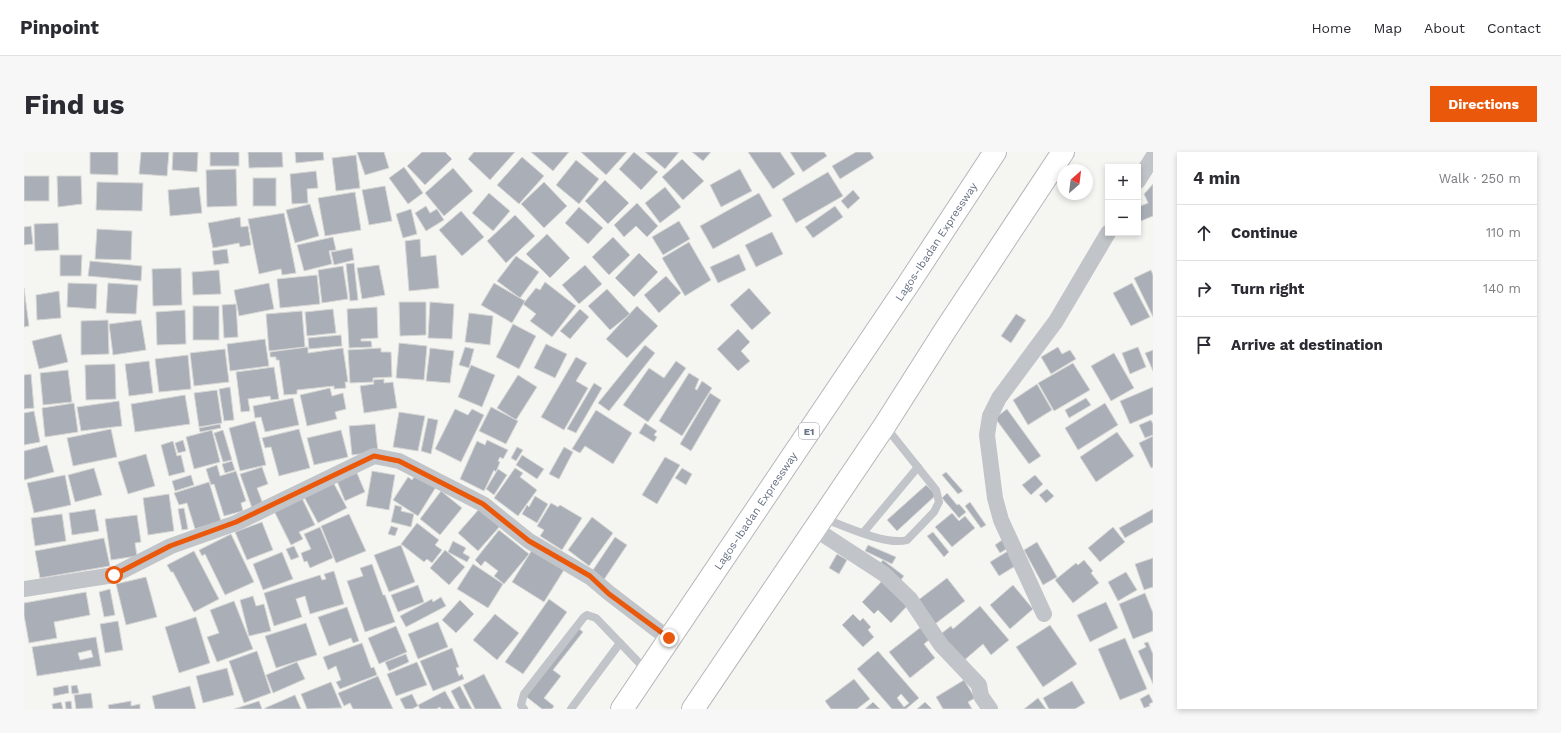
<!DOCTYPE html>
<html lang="en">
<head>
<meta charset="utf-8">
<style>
  :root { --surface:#fff; --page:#f7f7f7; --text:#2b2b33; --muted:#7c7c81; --line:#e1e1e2; --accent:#ea580c }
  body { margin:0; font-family:"Work Sans",sans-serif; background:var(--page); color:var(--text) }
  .controls { position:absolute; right:12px; top:12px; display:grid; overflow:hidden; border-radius:0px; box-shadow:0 2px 6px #0003 }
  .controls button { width:36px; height:36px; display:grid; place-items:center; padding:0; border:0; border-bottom:1px solid var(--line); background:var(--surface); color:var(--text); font:20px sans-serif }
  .compass { position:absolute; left:1033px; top:12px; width:36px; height:36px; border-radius:50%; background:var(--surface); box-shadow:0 2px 6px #0003; rotate:28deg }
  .stop { position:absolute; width:12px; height:12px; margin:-9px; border:3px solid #ea580c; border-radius:50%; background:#fff }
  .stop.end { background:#ea580c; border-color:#fff; box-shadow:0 1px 4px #0008 }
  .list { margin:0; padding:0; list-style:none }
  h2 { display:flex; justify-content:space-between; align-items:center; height:52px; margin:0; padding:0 16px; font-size:17px }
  h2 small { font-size:13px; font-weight:400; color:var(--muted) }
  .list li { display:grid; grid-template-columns:26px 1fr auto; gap:12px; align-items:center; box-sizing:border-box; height:56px; padding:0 16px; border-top:1px solid var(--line) }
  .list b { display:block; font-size:15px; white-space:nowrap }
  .list em { font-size:13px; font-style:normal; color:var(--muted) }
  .icon { flex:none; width:22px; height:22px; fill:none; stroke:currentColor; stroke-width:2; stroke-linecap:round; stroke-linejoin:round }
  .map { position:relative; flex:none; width:1129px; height:557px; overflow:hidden; border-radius:0px }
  header { display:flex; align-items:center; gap:24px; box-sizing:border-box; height:56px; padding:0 20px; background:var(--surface); border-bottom:1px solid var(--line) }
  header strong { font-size:19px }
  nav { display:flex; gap:22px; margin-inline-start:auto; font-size:14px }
  .intro { display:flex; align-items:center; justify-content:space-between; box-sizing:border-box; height:96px; padding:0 24px }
  h1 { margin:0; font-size:28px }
  .button { padding:10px 18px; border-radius:0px; background:var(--accent); color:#fff; font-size:14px; font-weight:700 }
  main { display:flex; gap:24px; padding:0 24px }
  aside { flex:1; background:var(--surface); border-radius:0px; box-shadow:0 2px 6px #0003 }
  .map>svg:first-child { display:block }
  .building { fill:#aaafb7; stroke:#d7d7d5; fill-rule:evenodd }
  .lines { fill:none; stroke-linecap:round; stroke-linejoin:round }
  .motorway-casing { stroke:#b4b6ba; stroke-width:24 }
  .service { stroke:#c1c4c8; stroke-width:8 }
  .minor { stroke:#c1c4c8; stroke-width:16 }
  .motorway { stroke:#fff; stroke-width:22 }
  .route { stroke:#ea580c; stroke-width:5 }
  .labels { text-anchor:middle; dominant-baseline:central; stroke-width:4; stroke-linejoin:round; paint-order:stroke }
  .shield { fill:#fff; stroke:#949ca8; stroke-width:1 }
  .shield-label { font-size:10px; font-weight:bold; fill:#667183 }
  .street-label { font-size:11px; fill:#667183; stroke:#fff }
</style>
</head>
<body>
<header>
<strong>Pinpoint</strong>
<nav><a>Home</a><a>Map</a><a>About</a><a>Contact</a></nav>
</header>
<div class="intro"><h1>Find us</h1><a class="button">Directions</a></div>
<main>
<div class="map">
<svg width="1129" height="557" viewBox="0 0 1129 557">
  <rect width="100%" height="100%" fill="#f5f6f2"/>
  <g class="building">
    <path d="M66,0h28v23l-28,-1z"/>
    <path d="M117,0h28l-2,24 -28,-2z"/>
    <path d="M149,0h25l-1,20 -25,-2z"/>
    <rect x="186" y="0" width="29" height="14"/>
    <path d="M224,0h34l1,15 -34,1z"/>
    <path d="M271,0h28l1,8 -28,3z"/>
    <path d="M333,0h27l5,16 -24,7z"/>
    <path d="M398,0h23l7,7 -27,26 -18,-19z"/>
    <path d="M450,0h41l-25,28 -22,-21z"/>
    <path d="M507,0h38l-16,19z"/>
    <path d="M557,0h46l-21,23z"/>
    <path d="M610,0l24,20 -17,18 -22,-21z"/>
    <path d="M621,0h34l-14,17z"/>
    <path d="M668,0h19l-8,9z"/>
    <path d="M724,0h32l15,22 -22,15z"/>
    <path d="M766,0h34l3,4 -24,16z"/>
    <path d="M832,0h14l4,6 -34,21 -8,-13z"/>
    <path d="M332,3l4,33 -24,3 -4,-33z"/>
    <path d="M498,5l22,19 -25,28 -22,-19z"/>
    <path d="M658,7l22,22 -21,19 -21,-23z"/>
    <path d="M552,8l23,19 -20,25 -23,-19z"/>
    <path d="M380,15l19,26 -15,11 -19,-26z"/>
    <path d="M429,16l20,23 -29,25 -19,-23z"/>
    <path d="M212,17l1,37 -30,1 -1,-37z"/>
    <path d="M716,17l12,22 -31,16 -11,-22z"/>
    <path d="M292,19l2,17 -11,1 1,14 -16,1 -2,-30z"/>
    <path d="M804,20l15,24 -47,27 -14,-24z"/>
    <rect x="0" y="24" width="25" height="25"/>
    <path d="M33,24h24l1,28 -24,3z"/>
    <rect x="229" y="26" width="23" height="28"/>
    <path d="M581,28l24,23 -21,21 -23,-23z"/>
    <path d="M73,30l46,1 -1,28 -46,-1z"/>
    <path d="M520,30l23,24 -23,22 -23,-24z"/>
    <path d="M1129,32v32l-12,5 -3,-6v-8l10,-4 -4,-9z"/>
    <path d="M361,34l7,35 -23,4 -7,-35z"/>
    <path d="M175,35l3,26 -32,3 -2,-26z"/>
    <path d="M641,35l16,20 -21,16 -15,-20z"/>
    <path d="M829,38l7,8 -12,11 -7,-8z"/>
    <path d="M331,40l6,38 -36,6 -7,-38z"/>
    <path d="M465,41l21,18 -17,20 -21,-18z"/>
    <path d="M735,41l13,23 -59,33 -13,-23z"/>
    <path d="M613,51l21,23 -11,11 -11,-11 -12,11 -10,-12z"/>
    <path d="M286,52l9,32 -24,7 -9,-33z"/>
    <path d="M402,54l4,7 7,-4 7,11 -18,11 -11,-18z"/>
    <path d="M811,54l8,11 -30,21 -8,-11z"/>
    <path d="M555,55l24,21 -15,16 -23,-21z"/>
    <path d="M387,57l6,25 -14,4 -7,-24z"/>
    <path d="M437,59l23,26 -22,19 -23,-26z"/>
    <path d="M260,61l12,60 -14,2 -1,-6 -22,5 -11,-55z"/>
    <path d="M491,63l20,21 -29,27 -19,-22z"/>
    <path d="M216,65l1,10 7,-1 3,19 -11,2 -1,-4 -26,5 -5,-25z"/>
    <path d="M655,69l11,18 -27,16 -11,-18z"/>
    <path d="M34,71l1,27 -24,1 -1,-27z"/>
    <path d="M7,74l2,18 -9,1v-18z"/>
    <path d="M73,77l35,2 -1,29 -36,-1z"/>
    <path d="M748,80l11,22 -27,13 -11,-22z"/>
    <path d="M523,82l23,24 -20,20 -24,-24z"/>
    <path d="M309,85l3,13 -7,1 3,13 -28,7 -7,-26z"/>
    <path d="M589,85l17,18 -21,20 -17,-18z"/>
    <path d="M396,87l1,18 15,-2 3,33 -30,3 -4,-50z"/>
    <path d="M665,90l22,38 -26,16 -23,-38z"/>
    <path d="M328,96l2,12 -20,5 -3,-13z"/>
    <path d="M203,97l2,14 -15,2 -2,-14z"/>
    <path d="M615,101l19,19 -24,25 -19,-19z"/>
    <path d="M715,102l7,16 -28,13 -8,-16z"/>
    <path d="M36,103h22l-1,21h-21z"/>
    <path d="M492,104l23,16 -19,26 -23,-17z"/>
    <path d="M66,109l52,5 -1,15 -53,-5z"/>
    <path d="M330,111l4,37 -8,1 -4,-37z"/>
    <path d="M355,113l6,30 -23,4 -5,-31z"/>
    <path d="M561,113l17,19 -23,20 -17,-19z"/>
    <path d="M319,114l5,33 -26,4 -4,-33z"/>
    <path d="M157,116l1,37 -29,1 -1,-37z"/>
    <path d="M195,118l2,24 -28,1 -1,-23z"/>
    <path d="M1127,118l2,5v42l-19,-39z"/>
    <path d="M293,123l3,29 -40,4 -3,-29z"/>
    <path d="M642,124l15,17 -22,20 -15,-18z"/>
    <path d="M521,130l31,24 -24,31 -22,-16 6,-7 -13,-10 13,-16 4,2z"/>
    <path d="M44,131l29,1 -1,25 -29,-2z"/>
    <path d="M84,131l30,2 -2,29 -30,-1z"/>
    <path d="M245,131l5,26 -35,7 -5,-26z"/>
    <path d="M470,131l31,18 -13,22 -31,-18z"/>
    <path d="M1108,131l18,34 -19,9 -18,-33z"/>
    <path d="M0,136l5,38 -5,1z"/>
    <path d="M725,136l22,25 -19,17 -22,-25z"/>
    <path d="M583,137l23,25 -20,16 -22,-24z"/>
    <path d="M35,139l2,27 -24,2 -1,-25z"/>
    <path d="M375,150h27v33l-26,1z"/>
    <path d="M406,150l24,2 -2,35 -24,-1z"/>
    <path d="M212,152l2,33 -14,1 -2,-33z"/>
    <rect x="169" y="154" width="26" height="34"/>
    <path d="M613,154l21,20 -31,32 -21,-19z"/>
    <path d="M353,155l1,31 -17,1v2h10l1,6 -23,1 -2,-39z"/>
    <path d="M309,157l3,24 -29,3 -2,-24z"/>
    <path d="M556,157l9,8 -19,22 -10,-8z"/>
    <path d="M161,158l1,34 -29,1 -1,-33z"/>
    <path d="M278,159l3,36 -36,4 -3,-37z"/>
    <path d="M445,161l24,3 -3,29 -25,-3z"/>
    <path d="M992,162l10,6 -15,23 -10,-7z"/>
    <path d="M84,168l1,34 -28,1v-34z"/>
    <path d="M117,168l5,30 -33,5 -4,-31z"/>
    <path d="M489,172l23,12 -17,33 -23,-12z"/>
    <path d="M714,177l12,13 -9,9 9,10 -12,10 -21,-22z"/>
    <path d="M37,182l7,28 -29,7 -7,-28z"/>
    <path d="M317,183l1,11 -33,3 -1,-11z"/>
    <path d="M241,187l4,27 -39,5 -3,-27z"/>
    <path d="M375,191l28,3 -3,34 -28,-2z"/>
    <path d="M522,192l21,10 -12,24 -21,-10z"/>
    <path d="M621,193l10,8 -46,58 -11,-8z"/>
    <path d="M284,195v6l35,-5 5,34h-3l1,6 -12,1v-3l-37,4v4l-13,1 -5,-35h-3v-3h-6v-5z"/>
    <path d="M441,195l9,2 -5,19 -10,-3z"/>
    <path d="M1034,195l4,7 8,-4 6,9 -25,15 -10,-17z"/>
    <path d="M1114,195l8,20 -16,7 -8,-21z"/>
    <path d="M357,196v4h10l1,25 -19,1v4l-23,1 -2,-33z"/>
    <path d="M406,196l24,3 -4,32 -24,-2z"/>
    <path d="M201,197l4,33 -35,4 -4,-33z"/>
    <path d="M1129,198v21l-8,-18z"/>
    <path d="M1090,201l20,35 -23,13 -20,-35z"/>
    <path d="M164,203l3,34 -32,3 -4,-33z"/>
    <path d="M552,205l11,6 -11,18 12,7 -24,42 -23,-13z"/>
    <path d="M125,209l4,32 -24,3 -4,-32z"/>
    <path d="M652,209l10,7 -38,54 -25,-17 26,-37 15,10z"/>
    <path d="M1049,211l17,27 -36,21 -16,-28z"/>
    <path d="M91,212l1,35 -30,1 -1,-35z"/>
    <path d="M447,213l24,10 -13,32 -24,-10z"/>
    <path d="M250,215l5,32 -8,1 -1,-4 -22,3 2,12 -9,1 -5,-40z"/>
    <path d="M44,218l4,32 -29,3 -3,-32z"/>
    <path d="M665,221l10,6 -4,10 2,1 5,-9 10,7 -30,48 -23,-15z"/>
    <path d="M7,222l3,34 -10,1v-34z"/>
    <path d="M494,223l19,12 -21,33 -19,-12z"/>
    <path d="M360,227v4l9,-1 4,26 -33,5 -4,-27 14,-2 -1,-4z"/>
    <path d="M570,231l8,5 -26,45 -9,-4z"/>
    <path d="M1013,232l15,26 -24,15 -15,-25z"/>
    <path d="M206,235l4,33 -10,1 -5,-32z"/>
    <path d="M1129,235v27l-23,10 -10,-23z"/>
    <path d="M306,236l2,8 11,-3 3,16 -11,3 2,7 -30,7 -7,-31z"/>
    <path d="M193,238l5,33 -23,4 -5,-34z"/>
    <path d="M686,241l11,7 -30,51 -11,-7z"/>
    <path d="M161,243l5,29 -55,8 -4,-28z"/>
    <path d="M269,246l6,27 -34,7 -4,-15 -6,1 -2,-12z"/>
    <path d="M1062,246l5,7 -22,13 -4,-8z"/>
    <path d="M95,249l3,25 -41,5 -4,-24z"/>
    <path d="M50,251l4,29 -33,5 -3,-29z"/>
    <path d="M1081,251l13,22 -40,25 -13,-22z"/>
    <path d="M467,255l27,14 -12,23 -27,-13z"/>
    <path d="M431,257l13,6 4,-6 12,6 -23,47 -26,-13z"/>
    <path d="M983,257l34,47 -12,8 -34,-46z"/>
    <path d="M572,258l36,23 -19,31 -28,-18 -5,7 -8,-4z"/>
    <path d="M10,259l6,31 -16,3v-32z"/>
    <path d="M375,260l26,4 -7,35 -25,-4z"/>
    <path d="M404,266l10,2 -7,34 -10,-3z"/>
    <path d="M1127,268l2,4v11l-8,3 -6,-13z"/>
    <path d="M231,269l11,44 -26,6 -11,-43z"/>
    <path d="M621,271l12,8 -3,4 3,2 -3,5 -15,-9z"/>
    <path d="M196,272l1,4 -21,4 -1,-4z"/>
    <path d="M351,272l3,28 -26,3 -3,-29z"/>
    <path d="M87,277l6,28 -44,9 -6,-28z"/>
    <path d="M275,277l11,39 -31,8 -8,-29 -6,1 -3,-10z"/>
    <path d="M188,278l8,32 -26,7 -8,-32z"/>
    <path d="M199,278l9,30 -9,2 -9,-29z"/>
    <path d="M317,278l7,27 -34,8 -7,-27z"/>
    <path d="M1093,280l17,24 -38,26 -16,-25z"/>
    <path d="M1129,284v31l-2,1 -12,-25z"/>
    <path d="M159,288l3,11 -8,2 -3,-10z"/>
    <path d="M463,288l21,10 -5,9 -3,-2 -2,4 2,1 -4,10 -2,-2 -10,21 -24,-12 17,-38 8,4z"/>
    <path d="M149,289l4,15 4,-1 4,17 -16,4 -8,-31z"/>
    <path d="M23,293l7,27 -30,8v-29z"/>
    <path d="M493,295l6,3 -7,11 -5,-3z"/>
    <path d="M540,295l9,5 -14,27 -10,-5z"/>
    <path d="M122,302l9,32 -27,8 -10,-32z"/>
    <path d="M498,303l22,14 -7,10 -21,-14z"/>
    <path d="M641,305l15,8 -23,39 -15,-9z"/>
    <path d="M208,309l3,9 -10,3 -3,-9z"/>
    <path d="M193,313l3,11 16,-5 10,30 -5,2 2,8 -19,5 -10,-32 -3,1 -5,-16z"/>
    <path d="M238,315l6,17 -11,4 6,16 -11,4 -12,-34z"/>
    <path d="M70,316l8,27 -27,7 -7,-27z"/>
    <path d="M491,316l8,5 -3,4 17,13 -19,26 -24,-18z"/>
    <path d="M658,316l10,6 -6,11 -11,-7z"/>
    <path d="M474,317l9,6 -13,20 -8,-6z"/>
    <path d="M348,319l23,4 -6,35 -23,-4z"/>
    <path d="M922,320l17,19 -5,3 -16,-19z"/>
    <path d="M333,321l8,19 -20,9 -8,-20z"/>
    <path d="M392,322l20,13 -18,29 -25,-16 15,-23 4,3z"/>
    <path d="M41,323l6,30 -37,8 -7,-30z"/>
    <path d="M167,323l3,10 -19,6 -3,-10z"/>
    <path d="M1011,323l8,9 -12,11 -9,-10z"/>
    <path d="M308,328l15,28 -29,15 -15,-28z"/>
    <path d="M185,330l12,39 -26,8 -8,-26 -8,2 -5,-12z"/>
    <path d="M902,333l10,10 -39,36 -10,-11z"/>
    <path d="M1023,337l7,7 -8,7 -7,-8z"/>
    <path d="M417,339l21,17 -22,27 -20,-16z"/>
    <path d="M923,341l10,12 2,-1 7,8 -7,6 -17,-20z"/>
    <path d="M145,342l5,37 -26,4 -5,-37z"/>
    <path d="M277,344l14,29 -16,7 4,7 -12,6 -18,-36z"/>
    <path d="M511,344l13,8 -11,19 -15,-9 5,-9 2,2z"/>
    <path d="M946,350l16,23 -5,3 -16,-22z"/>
    <path d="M527,351l7,4 2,-2 22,13 -20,32 -22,-14 4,-6 -7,-4z"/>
    <path d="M371,353l7,2 -1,4 13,3 -3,13 -20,-5z"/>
    <path d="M160,356l4,21 -6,1 -4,-21z"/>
    <path d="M456,356l21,17 -23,26 -20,-18z"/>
    <path d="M71,357l4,22 -27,4 -3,-22z"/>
    <path d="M1129,357v13l-28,16 -6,-10z"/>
    <path d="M928,361l7,8 6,-5 10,12 -23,19 -17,-20z"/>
    <path d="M38,362l4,27 -31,5 -4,-28z"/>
    <path d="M325,362l17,37 -30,12 -15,-37z"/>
    <path d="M113,363l4,27 -6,1 2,13 -26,4 -6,-41z"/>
    <path d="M568,365l21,16 -24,33 -21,-16z"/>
    <path d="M238,370l11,28 -26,10 -12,-28z"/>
    <path d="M393,371l22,17 -4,5 7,5 -10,13 -5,-4 -3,3 -23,-18z"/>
    <path d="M367,374l7,2 -3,8 -7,-2z"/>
    <path d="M296,375l13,31 -23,10 -3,-7 -3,1 -3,-9 10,-4 -7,-15z"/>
    <path d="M1089,375l12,15 -25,20 -12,-14z"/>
    <path d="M475,378l30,24 -25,30 -10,-8 4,-5 -13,-10 -4,5 -6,-6z"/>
    <path d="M909,380l16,20 -5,5 -17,-21z"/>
    <path d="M207,382l23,48 -29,13 -20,-41 -3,2 -3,-6z"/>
    <path d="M591,385l12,8 -24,36 -12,-8z"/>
    <path d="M80,386l6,28 -70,12 -5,-27z"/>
    <path d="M981,386l6,8 -11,7 -5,-8z"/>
    <path d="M429,389l13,7 -3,5 7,4 -3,5 -19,-10z"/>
    <path d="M1013,390l20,35 -14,8 -19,-35z"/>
    <path d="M377,393l14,37 -26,10 -15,-37z"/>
    <path d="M844,393l28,12 -4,7 -27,-13z"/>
    <path d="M270,394l5,11 -8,3 -5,-11z"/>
    <path d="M421,398l20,17 -16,18 -19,-17z"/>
    <path d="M508,398l32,20 -20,32 -32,-20z"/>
    <path d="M170,399l25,48 -25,13 -21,-40h-2l-4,-7z"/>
    <path d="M984,399l9,14 -18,11 -9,-14z"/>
    <path d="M258,400l11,27 -30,11 -10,-26z"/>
    <path d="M813,402l10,6 -8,14 -10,-6z"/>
    <path d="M1129,406v29l-9,3 -9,-26z"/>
    <path d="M859,408l21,16 -4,5 -22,-15z"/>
    <path d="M1060,408l9,11 -2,2 8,10 -26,20 -18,-23 21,-17 2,2z"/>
    <path d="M348,412l11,31h2l10,27 -30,10 -18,-51 16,-5 -3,-8z"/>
    <path d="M449,412l30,20 -15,24 -31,-19z"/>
    <path d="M310,419l10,33 -34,10 -5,-18 -9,3 6,18 -28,9 -10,-33 56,-18 2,5 4,-1 -2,-5z"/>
    <path d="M1102,420l11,18 -19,11 -10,-19z"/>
    <path d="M122,425l11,40 -31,8 -10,-41z"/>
    <path d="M861,426l25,25 -19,20 -13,-13 -4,4 -12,-12z"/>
    <path d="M923,426l18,23 -30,23 -18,-23z"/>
    <path d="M394,433l6,17 -26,10 -7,-17z"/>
    <path d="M989,433l20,24 -23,20 -20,-24z"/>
    <path d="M86,437l5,26 -11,2 -5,-25z"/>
    <path d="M62,440l4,23 -36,7 3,16 -28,5 -5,-28v-12z"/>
    <path d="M1121,441l8,20v18l-20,8 -14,-35z"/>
    <path d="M229,444l3,10 8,-2 7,27 -22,5 -9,-36z"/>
    <path d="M417,445l5,9 -40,21 -6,-11 32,-17 1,3z"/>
    <path d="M525,447l18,13 -44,62 -18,-12z"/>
    <path d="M436,448l14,14 -18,19 -14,-13z"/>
    <path d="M210,449l19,48 -36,13 -10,-25 12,-4 -9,-23z"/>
    <path d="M1082,450l12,26 -28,14 -13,-27z"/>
    <path d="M956,454l29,34 -18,15 -8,-11 -22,19 -23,-27 13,-10 2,3z"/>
    <path d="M323,455l12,34 -6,2 -2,-5 -22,8 -11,-29z"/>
    <path d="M471,462l24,19 -22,27 -24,-20z"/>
    <path d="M829,462l7,7 3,-3 8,9 -3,3 6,7 -11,10 -21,-22z"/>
    <path d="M172,465l14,46 -31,10 -14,-46z"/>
    <path d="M94,469l5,29 -18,3 -5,-29z"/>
    <path d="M414,470l10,25 -30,12 -10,-25z"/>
    <path d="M282,471l11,32 -41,13 -11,-32z"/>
    <path d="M1026,473l27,39 -34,23 -27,-40z"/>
    <path d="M372,474l11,26 -28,12 -11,-26z"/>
    <path d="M553,475l6,5 -30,38 8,6 -17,22 10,8 -2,3h-10l-18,-14z"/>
    <path d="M897,475l9,12 -6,5 11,14 -25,20 -21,-26z"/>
    <path d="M72,485l5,29 -64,10 -5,-29zM67,498l2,7 -13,3 -2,-7z"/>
    <path d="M1101,486l22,51 -27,11 -22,-51z"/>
    <path d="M1124,490l5,12v30l-15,-33 8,-4 -2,-4z"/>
    <path d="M338,491l9,25 3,-1 3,8 -37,14 -4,-7 5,-2 -5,-14 -8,4 -5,-13z"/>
    <path d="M428,496l7,19 -3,1 3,8 3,-2 2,5 -31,12 -13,-30z"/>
    <path d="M233,499l14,42 -27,10 -15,-42z"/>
    <path d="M854,499l41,47 -13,11h-14l-35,-40zM877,542l8,9 -5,4 -7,-9z"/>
    <path d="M382,502l3,8 -20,9 -4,-9z"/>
    <path d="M273,510l8,17 -32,14 -7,-18z"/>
    <path d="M393,510l10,23 -31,11 -9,-22z"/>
    <path d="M203,516l7,27 -31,8 -7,-27z"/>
    <path d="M460,522l18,35h-27l-12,-24z"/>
    <path d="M354,524l15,33h-40l-3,-6 -6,3 -6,-13z"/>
    <path d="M830,527l16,20 -13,10h-26l-6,-8z"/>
    <path d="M940,528l11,18 -7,4 4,7h-29l-7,-12z"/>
    <path d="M1048,529l13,22 -10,6h-26l-6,-11z"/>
    <path d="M307,530l11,26 -35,1 -6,-15z"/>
    <path d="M44,533l1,8 -15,3 -1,-8z"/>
    <path d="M53,533l2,8 -7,1 -1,-8z"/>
    <path d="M166,534l6,23h-41l-3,-13z"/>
    <path d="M436,534l12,23h-12l-9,-18z"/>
    <path d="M421,539l10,18h-14l-1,-2 -4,2h-16l-2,-4z"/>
    <path d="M67,541l2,15 -17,1 -2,-14z"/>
    <path d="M388,542l6,12 -6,3h-7l-5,-10z"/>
    <path d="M1125,542l4,8 -4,2 1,2 -6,2 -4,-9z"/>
    <path d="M271,543l6,14h-36v-1z"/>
    <path d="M1014,546l8,11h-22z"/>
    <path d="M47,549l1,8h-6l-1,-7z"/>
    <path d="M107,549v5l9,-2v5h-31l-1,-4z"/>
    <path d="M235,549l3,8h-28z"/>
    <path d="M37,550l2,7h-10l-1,-5z"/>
    <path d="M849,550l7,7h-15z"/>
    <path d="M901,550l7,7h-15z"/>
  </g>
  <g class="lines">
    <g class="motorway-casing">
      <g id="motorway">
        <path id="s1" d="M598,557l287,-426 86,-131"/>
        <path d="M669,557l192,-284 61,-96 117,-177"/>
      </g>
    </g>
    <g class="service">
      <path d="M799,366c21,8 64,28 84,22l27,-28 5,-10 -3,-12 -51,-64"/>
      <path d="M839,381l55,-66"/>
      <path d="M500,557l-3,-4 3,-11 60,-77 3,-2 9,3 51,53"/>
      <path d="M547,557l49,-66"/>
    </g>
    <g class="minor">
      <path d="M1114,29l15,-24"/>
      <path d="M791,377l69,45 26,25 31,46 38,40 2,11 9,13"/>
      <path d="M0,437l90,-14 57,-29 65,-23 138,-67 25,5 84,43 46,37 61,36 19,16 60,46"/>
      <path d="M1020,462l-43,-94 -6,-22 -8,-63 3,-19 9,-18 57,-77 52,-88"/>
    </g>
    <use href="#motorway" class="motorway"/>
  </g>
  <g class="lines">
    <path class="route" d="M90,423l56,-29 66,-24 138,-66 25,5 84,43 46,37 61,35 19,18 60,44"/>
  </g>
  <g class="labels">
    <rect class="shield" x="775" y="271" width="20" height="16" rx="3"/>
    <g class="shield-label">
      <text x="785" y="279">E1</text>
    </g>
    <g class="street-label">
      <text stroke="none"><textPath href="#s1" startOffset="563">Lagos-Ibadan Expressway</textPath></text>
      <text stroke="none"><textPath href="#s1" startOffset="239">Lagos-Ibadan Expressway</textPath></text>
    </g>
  </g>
</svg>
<div class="controls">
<button>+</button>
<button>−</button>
</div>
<svg class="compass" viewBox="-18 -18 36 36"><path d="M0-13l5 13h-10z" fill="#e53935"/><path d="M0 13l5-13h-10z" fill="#7c7c81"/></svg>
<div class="stop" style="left:90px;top:423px"></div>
<div class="stop end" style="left:645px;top:486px"></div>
</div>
<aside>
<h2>4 min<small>Walk · 250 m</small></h2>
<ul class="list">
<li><svg class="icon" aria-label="ahead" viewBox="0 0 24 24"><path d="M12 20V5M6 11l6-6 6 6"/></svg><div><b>Continue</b></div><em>110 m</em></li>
<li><svg class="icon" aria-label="right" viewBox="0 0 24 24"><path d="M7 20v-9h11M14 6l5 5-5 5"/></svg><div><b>Turn right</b></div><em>140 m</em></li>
<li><svg class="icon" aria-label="arrive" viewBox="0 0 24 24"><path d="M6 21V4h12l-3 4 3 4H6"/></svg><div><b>Arrive at destination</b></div></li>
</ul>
</aside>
</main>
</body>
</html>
